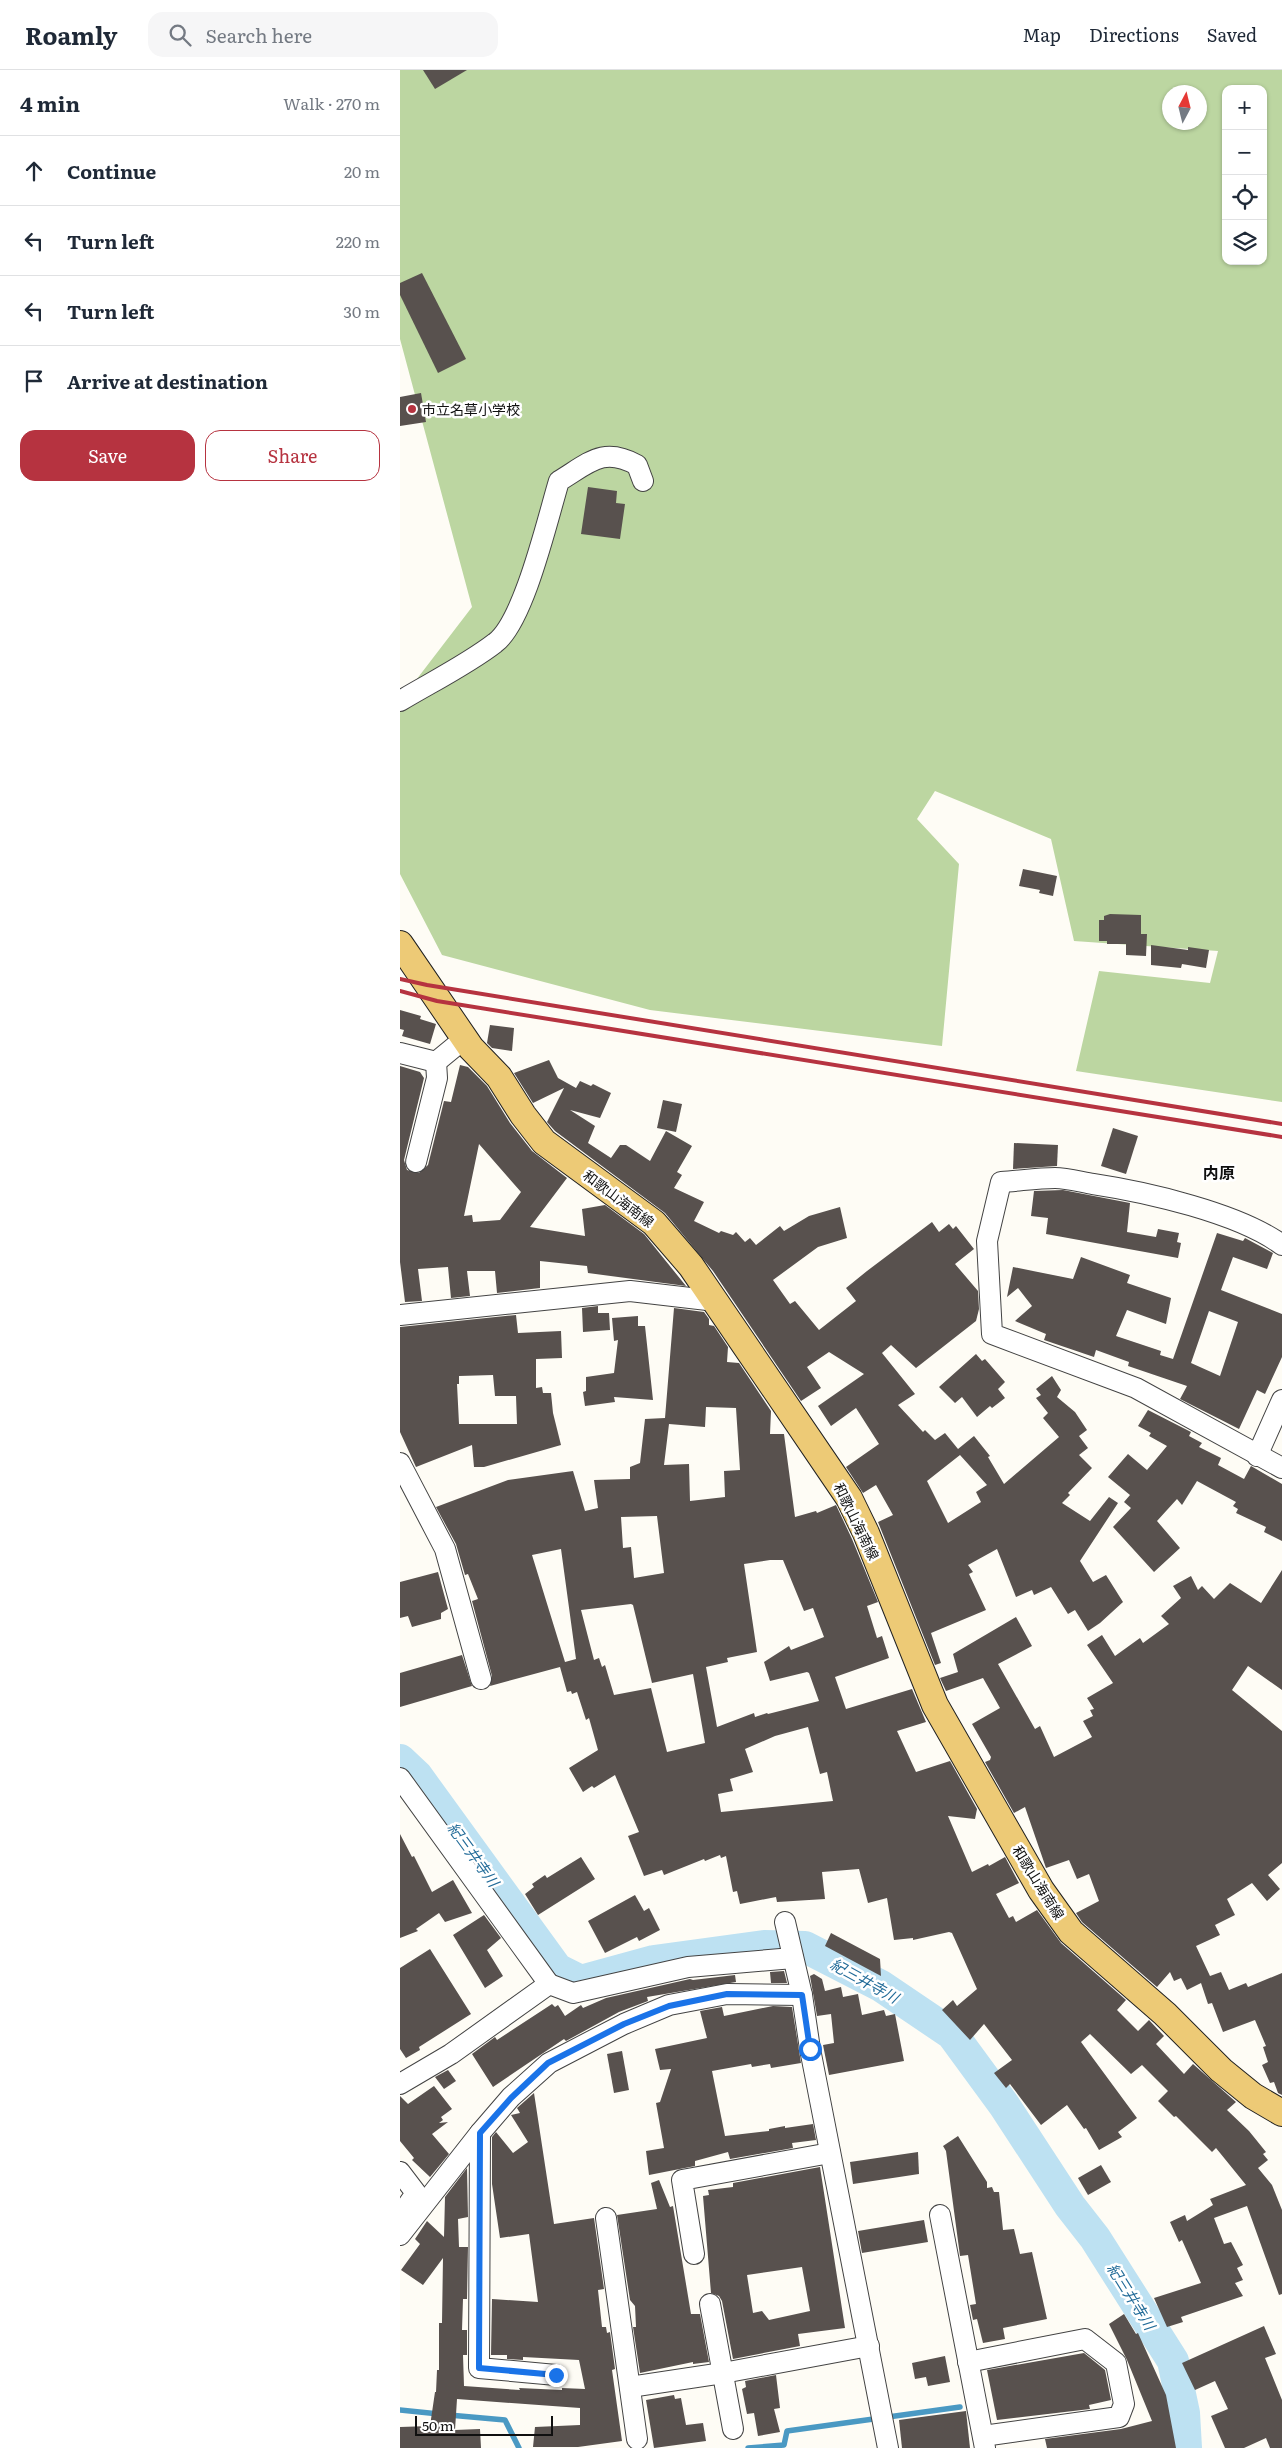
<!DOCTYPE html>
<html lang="en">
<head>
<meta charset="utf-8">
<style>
  :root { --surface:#fff; --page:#f6f6f7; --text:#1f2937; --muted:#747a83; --line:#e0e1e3; --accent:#b63340 }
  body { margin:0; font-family:Literata,"Noto Sans JP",serif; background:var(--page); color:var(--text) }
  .controls { position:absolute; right:15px; top:15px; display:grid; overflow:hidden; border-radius:10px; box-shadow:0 1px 4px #0004 }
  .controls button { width:45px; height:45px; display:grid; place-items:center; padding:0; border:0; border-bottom:1px solid var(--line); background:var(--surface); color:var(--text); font:25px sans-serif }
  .compass { position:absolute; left:762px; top:15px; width:45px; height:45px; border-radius:50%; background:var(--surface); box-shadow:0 1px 4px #0004; rotate:7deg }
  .scale { position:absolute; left:15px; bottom:12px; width:138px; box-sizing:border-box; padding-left:5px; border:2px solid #101010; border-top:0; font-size:14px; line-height:18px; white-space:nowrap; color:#101010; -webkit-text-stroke:4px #fff; paint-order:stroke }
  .stop { position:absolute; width:15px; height:15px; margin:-11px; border:4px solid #1a73e8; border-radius:50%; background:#fff }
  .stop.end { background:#1a73e8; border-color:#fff; box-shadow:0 1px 5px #0008 }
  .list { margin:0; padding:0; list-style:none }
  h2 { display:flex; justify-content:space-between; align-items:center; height:65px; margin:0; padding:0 20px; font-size:21px }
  h2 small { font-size:16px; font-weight:400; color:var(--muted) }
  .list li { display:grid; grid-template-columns:32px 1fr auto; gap:15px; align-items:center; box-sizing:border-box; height:70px; padding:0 20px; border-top:1px solid var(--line) }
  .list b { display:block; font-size:19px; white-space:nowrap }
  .list em { font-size:16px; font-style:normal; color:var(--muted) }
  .actions { display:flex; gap:10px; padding:15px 20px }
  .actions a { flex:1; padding:11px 0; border:1px solid var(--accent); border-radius:15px; text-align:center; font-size:18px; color:var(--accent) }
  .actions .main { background:var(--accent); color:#fff }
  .icon { flex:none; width:28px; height:28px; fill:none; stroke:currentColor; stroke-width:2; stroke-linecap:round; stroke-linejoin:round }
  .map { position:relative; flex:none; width:882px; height:2378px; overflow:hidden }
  header { display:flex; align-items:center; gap:30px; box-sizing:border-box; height:70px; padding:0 25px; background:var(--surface); border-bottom:1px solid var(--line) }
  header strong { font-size:24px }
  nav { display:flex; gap:28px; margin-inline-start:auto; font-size:18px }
  .search { width:350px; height:45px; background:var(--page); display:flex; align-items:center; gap:12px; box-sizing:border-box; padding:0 18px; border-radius:15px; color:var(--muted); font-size:19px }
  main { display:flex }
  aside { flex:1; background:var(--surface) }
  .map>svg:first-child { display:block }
  .forest { fill:#bcd6a1; fill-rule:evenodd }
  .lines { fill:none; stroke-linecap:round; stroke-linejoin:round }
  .stream { stroke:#4a99c3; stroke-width:5.5 }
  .river { stroke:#bde1f2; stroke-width:32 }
  .building { fill:#58514e; fill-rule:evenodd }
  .minor-casing { stroke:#434343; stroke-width:22 }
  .major-casing { stroke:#212121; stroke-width:28 }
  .minor { stroke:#fff; stroke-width:20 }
  .major { stroke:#edca76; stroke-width:26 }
  .rail { stroke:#b63340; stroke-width:4 }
  .route { stroke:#1a73e8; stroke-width:6 }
  .poi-dot { fill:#b63340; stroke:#fff; stroke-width:2 }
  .labels { text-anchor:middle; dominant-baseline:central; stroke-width:5; stroke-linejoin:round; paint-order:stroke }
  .poi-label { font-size:14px; fill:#101010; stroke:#fff; text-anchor:start }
  .street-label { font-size:14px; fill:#101010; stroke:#fff }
  .water-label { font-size:15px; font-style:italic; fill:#236c99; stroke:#fff }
  .quarter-label { font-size:16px; font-weight:bold; fill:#101010; stroke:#fff }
</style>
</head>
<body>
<header>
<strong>Roamly</strong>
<div class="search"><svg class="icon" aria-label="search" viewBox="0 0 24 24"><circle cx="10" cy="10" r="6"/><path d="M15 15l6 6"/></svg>Search here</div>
<nav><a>Map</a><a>Directions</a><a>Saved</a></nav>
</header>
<main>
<aside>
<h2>4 min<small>Walk · 270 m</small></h2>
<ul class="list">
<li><svg class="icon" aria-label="ahead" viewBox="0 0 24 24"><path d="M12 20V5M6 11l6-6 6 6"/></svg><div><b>Continue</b></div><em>20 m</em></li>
<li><svg class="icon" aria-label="left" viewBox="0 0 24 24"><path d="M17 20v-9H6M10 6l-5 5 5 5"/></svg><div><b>Turn left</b></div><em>220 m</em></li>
<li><svg class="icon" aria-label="left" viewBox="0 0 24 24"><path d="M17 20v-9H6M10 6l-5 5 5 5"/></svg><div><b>Turn left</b></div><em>30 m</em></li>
<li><svg class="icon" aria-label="arrive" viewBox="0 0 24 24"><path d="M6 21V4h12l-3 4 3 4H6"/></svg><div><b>Arrive at destination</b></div></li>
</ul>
<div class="actions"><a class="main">Save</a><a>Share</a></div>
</aside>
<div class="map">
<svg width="882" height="2378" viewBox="0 0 882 2378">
  <rect width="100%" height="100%" fill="#fefcf5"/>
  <path class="forest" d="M0,0h882v1032l-206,-31 23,-100 111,12 8,-32 -144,-10 -23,-102 -116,-48 -18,28 42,45 -17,182 -292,-36 -208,-55 -42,-81v-173l72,-94 -72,-268zM826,19h37v172h-37zM769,22h30v30h-30z"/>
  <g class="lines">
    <g class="stream">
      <path d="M0,2340l39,4"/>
      <path d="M49,2345l56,5 14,28"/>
      <path d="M348,2378l36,-3 3,-14 173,-24"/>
    </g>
    <path class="river" d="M0,1690l17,16 140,193 24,12 73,-20 110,-15 41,1 76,39 71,48 52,71 66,101 25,32 78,123 11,52 2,35"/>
  </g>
  <g class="building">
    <path d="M23,0h44l-32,19z"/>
    <path d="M22,203l44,86 -28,14 -38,-78v-12z"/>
    <path d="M21,323l5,29 -26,4v-29z"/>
    <path d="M188,417l29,4 -1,12 9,1 -5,35 -39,-5z"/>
    <path d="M623,799l34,7 -4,20 -14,-3 1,-3 -21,-4z"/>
    <path d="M710,844l31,1v19h6l-1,22 -20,-1v-11h-19v-3h-8v-21h5v-4z"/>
    <path d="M751,875l37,5v-3l21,3 -3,18 -24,-4 -1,4 -30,-3z"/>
    <path d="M0,940l21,6 -1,3 16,5 -6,20 -28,-8 2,-6 -4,-1z"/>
    <path d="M90,955l24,3 -2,23 -20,-3 -5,-5z"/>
    <path d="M149,990l9,18 18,10 4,-7 11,5 2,-2 18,9 -11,25 -30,-8 25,16 -7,17 23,15 9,-13h6l24,16 16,-30 26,15 -15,26 5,3 -8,13 30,14 -10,19 25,12 2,-2 12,4 3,-3 9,10 5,-4 6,7 24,-19 4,5 25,-15 31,-9 7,31 -29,9 -45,33 17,24 5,-3 24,29 37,-29 -10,-13 21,-17 65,-49 7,10 10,-8 4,5 3,-3 18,23 -19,15 23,27 1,18 -3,12 -60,47 -25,-23 -9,8 33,41 -17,11 25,27 2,-2 10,10 10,-7 13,16 16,-13 16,20 -2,1 16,27 55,-47 -16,-19 5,-5 -12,-15 5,-3 -5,-6 16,-13 9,14 -4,7 18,15 12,18 -8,6 9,12 -9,7 13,13 -24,25 2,2 -8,8 28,18 19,-24 9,6 -38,58 13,21 13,-7 17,27 -23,21 -12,8 -13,-21 -7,4 -17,-27 -17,8 -2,-5 -16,7 -19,-48 -29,16 5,7 -4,2 17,36 -55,23 10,30 -6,2 -57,-143 15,-7 -17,-30 -13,8 -17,-26 33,-23 -23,-36 -25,18 -13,-20 46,-32 -35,-22 -22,15 14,21 -20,13 -88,-130 -48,-58 -110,-82 -8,-9 17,-34 -31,15 -19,-30zM560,1385l27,30 -11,7 5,10 -33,21 -21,-42z"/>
    <path d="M60,995l8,2 19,19 23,37 22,28 35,27 -37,49 55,9 -3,-27 23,-4 39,29 42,52 -98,-13 -1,-7 -47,-5v27l-43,5 -2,-22h-28l3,25 -19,2 -3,-31 -30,2 4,32 -17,1 -5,-40v-196l20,6 4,6 -20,82 3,10 12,3 9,-8 16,-64 7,1zM79,1074l42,48 -21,28 -27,2 -1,-7 -8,1z"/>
    <path d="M263,1030l19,4 -6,28 -19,-4z"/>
    <path d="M713,1058l25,8 -12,38 -25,-8z"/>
    <path d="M614,1073l44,2 -1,21 -44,3z"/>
    <path d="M663,1120l67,13 -3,29 29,5 2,-8 21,4 -2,9 4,1 -3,15 -132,-24 2,-16 -17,-2 3,-25z"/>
    <path d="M817,1163l26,8 2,-3 28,15 -6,16 -34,-12 -12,33 61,24v43l-17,37 -8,-4 -18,39 -59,-30 7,-13 -59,-20 1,-4 -33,-12 -2,7 -50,-17 2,-6 -31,-13 17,-15 -14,-18 -11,9 6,-30 60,12 8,-22 49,18 -3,8 44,15 -5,26 -39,-14 -11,26 45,15 -1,4 13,4zM809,1241l29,11 -18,54 -29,-13z"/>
    <path d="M198,1236v7h11l1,17 -27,2 -1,-24z"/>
    <path d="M274,1238l30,4 5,7v6l5,1 14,21 -1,15 12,1 32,48 -1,23h14l11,83 21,-6 1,2 19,-8 16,34 26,63 -11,4 10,32 5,-2 7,22 -54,19 11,32 66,-20 14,33 -29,9 19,41 34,-11 27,48 -2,10 -27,-3 24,56 16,-8 1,2 16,-9 14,26 -23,11 13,24 4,-2 3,6 21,-12 24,33 65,57 -9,10 21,21 11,-11 15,16 -8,8 28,30 9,-10 43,38 -9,8 22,21 17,21 -3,2 5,6 -10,8 14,17 10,25v84l-3,1 -32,-89 -33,12 10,26 7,-2 12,23 -6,3 6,12 -8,3 8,13 -62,21 2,5 -16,5 -13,-29 47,-15 -19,-43 -3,2 -9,-20 15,-7 2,6 26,-16 -3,-6 36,-14 -30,-37 -4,4 -36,-36 -2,1 -16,-16 10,-10 -26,-26 -11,9 -41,-40 -9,8 56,76 -19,14 4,5 -23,13 -13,-22 -2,1 -17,-24 -26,20 -31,-41 -4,4 -12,-15 18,-13 -28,-36 -14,16 -28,-30 11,-10 4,6 20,-17 -25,-56 -3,-1 -36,8v-2l-19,2 -7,-42 -19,5 -9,-34 -37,3 3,27 -48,3 -1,-5 -36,7 -3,-13 -4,1 -7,-36 -5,2 -1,-3 -15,6 -1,-2 -40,16 -2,-5 -18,6 -16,-40 11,-4 -24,-57 -21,13 -2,-2 -9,6 -14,-24 29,-18 -9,-32 -3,2 -9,-28 -5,2 -1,-3 -4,1 -7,-25 -70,19 2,-10 -20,-75 6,-2 -10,-25 -3,1 -9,-31 -20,-37 72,-27 65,-9 12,40 13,-3 -4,-28 36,-1v-12l10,-4 5,-44 20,-1zM306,1337l30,1 4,62 -16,1 1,26 -35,4 -1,-37 -25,1 5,-41 36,3zM257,1446l7,57 -30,5 -3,-31 -8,1 -2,-31zM161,1479l15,110 -11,3 -33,-107zM370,1490h13l21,51 9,-3 11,29 -33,13 -2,-4 -25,16 6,19 37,-9 2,1 10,28 -51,13 -1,-1 -12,4 -1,-4 -37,14 -11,-60 22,-5 -1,-4 30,-6 -13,-88zM231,1534l2,1 19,78 41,-9 12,69 -38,9 -16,-64 -37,7 -9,-30 -3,2 -3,-9 -5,2 -13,-50zM408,1657l12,47 7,-2 6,29 -112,11 -3,-18 15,-3 -3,-12 23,-7 -8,-23 30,-13z"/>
    <path d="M116,1245l2,18 43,-2 1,27 -26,1v29l6,-1 1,6h8l2,20 8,32 -77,22h-10l-2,-22 -56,22 -16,-35v-105zM93,1305l2,21h21l1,28h-58l-2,-40h2v-8z"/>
    <path d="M238,1246v10h7l8,74 -39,-3 1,5 -30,4 -2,-14 3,-1v-14l28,-4 4,-33 -4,1 -2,-23z"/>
    <path d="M576,1284l6,7 3,-2 20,23 -7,7 7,9 -13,10 -2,-2 -13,11 -15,-20 -7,6 -16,-16z"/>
    <path d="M748,1340l43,22 -2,4 13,7 -3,4 22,11 -3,7 26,14 7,-13 31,18v57l-18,-9 2,-5 -30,-14 2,-4 -5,-3 3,-4 -39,-21 -15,24 -5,-6 -20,22 23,27 -26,24 -41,-45 18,-19 -7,-6 6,-7 -22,-18 20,-23 19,16 20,-24 -18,-10 2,-3 -13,-7z"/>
    <path d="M882,1500v120l-34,-24 -16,24 50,41v132l-14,12 12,14 -13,12 -15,-18 -25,16 8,16 -20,10 5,10 -24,11 14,30 11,-4 8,18 17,-7 2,4 34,-14v122l-4,-2 -4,-11 -4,1 -8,-18 6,-3 -5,-15 3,-1 -11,-26 -32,12 -11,-29 -4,1 -7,-21 -14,7 -6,-12 -7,3 -4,-9 -13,15 -75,-65 -6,-9 23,-12 -10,-27 -12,5 -8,-19 -23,8 -21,-61 -11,6 -29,-51 5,-2 1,-3 -19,-33 28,-16 -17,-30 -37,13 -6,-13 18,-6 -5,-18 63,-37 16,29 -34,18 37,65 5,-3 14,31 38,-20 -9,-16 10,-5 -3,-6 4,-1 -7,-11 26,-15 -26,-38 15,-10 13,21 25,-18 3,5 26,-19 -8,-8 20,-18 -8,-12 18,-10 7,14 4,-4 12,13 16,-16 31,20z"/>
    <path d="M38,1502l10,37 -7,4v6l-29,8 -4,-11 -8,2v-36z"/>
    <path d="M62,1585l10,31 -72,21v-34z"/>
    <path d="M0,1764l12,23 2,-1 18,36 21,-12 19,33 -27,9 -6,-9 -23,16 2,2 -18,7z"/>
    <path d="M181,1787l14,22 -57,36 -13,-21 9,-7 -2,-3 13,-9 2,3z"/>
    <path d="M235,1825l9,16 5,-3 11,22 -21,11 -2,-4 -32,16 -17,-32z"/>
    <path d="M84,1845l17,23 -14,12 16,26 -18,12 -32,-53z"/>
    <path d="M431,1863l49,26 1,17 -56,-30z"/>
    <path d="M30,1879l41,65 -52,33 1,3 -14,8 -6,-9v-81z"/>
    <path d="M384,1901l3,12h-16l-1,-11z"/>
    <path d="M414,1904l8,5 3,12 16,-4 2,10 15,-3 4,21 22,-5 2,6 9,-2 9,47 -75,14 -6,-30 11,-2 -3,-29 -14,2 -7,-40z"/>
    <path d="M335,1905l1,7 -89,15 1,4 -29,11 -53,29 -2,-2 -71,48 -21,-33 23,-17 2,3 55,-36 3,3 3,-2 7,11 16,-11 2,3 23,-10 84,-19 3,1z"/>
    <path d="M373,1936l19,1 9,56 -30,5 -1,-4 -18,3 -1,-3 -39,7 13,65 44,-5v-2l16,-3v2l28,-4 3,16 -24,3 1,5 -63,11 -2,-7 -33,9v5l-46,9 -3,-24 18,-3 -8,-45 4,-1 11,-33 -11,1 -5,-21 52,-11 -7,-27 22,-4 2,9z"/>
    <path d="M222,1981l7,39 -15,3 -7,-39z"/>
    <path d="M48,2000l8,11 -12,8 -9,-12z"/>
    <path d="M34,2016l18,23 -11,8 2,3 -4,3 9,-1 -16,12 17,20 -19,23 -18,-17 2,-2 -14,-17v-45l8,8z"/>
    <path d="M134,2023l20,131 40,-6 10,71 -6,1 4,37h4l1,6 3,-1 5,37 -3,1 10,71 -44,6h-45l2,-20 45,-2v-17l-123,-9 -2,31 25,-1 1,19h-81v-21l30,-1 5,-34h1l1,-22h2v-47h3l1,-65 -20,27 -22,-15 19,-26 -5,-5 12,-18 17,16 1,-40 22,-29 1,49 -10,2 1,28h9l-1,52h-4l-1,31h5v25h-4l1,31 56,4 -1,-2 43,2v-2l23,1 -6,-29 -56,-3v3l-16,-1v-4h-16l1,-56 46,3 -9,-68 -29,4 -8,-54v-47l4,-5 17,21 15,-11 -17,-27 9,-2 -3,-5z"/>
    <path d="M558,2066l29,46v6l5,-1 2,5h5l4,38 11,-1 6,25 12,-2 15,67 -44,9 2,11 -22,4 -6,-24 -4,1 -3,-15 6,-1 -8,-49 -8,1 -14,-105 -3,-5z"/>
    <path d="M518,2082l1,22 -66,10 -3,-22z"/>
    <path d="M701,2095l10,17 -23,13 -10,-17z"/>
    <path d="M420,2097l25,161 -47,6 2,12 -67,13 -11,-58 -3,-5 -8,-3 -8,-97 6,-1 -1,-5 25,-3v-4zM402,2197l8,44 -41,9 -7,-9 -9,2 -6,-38z"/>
    <path d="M259,2110l11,27 3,-1 18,108h9l9,48 -16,2v-2l-53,11 -7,-46h3l-1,-21 -5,-6 -13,-85 40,-6 -6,-26z"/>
    <path d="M524,2150l4,22 -66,11 -4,-22z"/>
    <path d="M724,2244l12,20 2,-1 28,62 10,53h-129l-2,-9 76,-10 31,-8 -25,-61 -18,-36z"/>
    <path d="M864,2256l12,28 -11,4 17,42v48h-12l-4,-10 -22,10h-19l-14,-32 17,-7 -13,-28 -20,9 -13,-27z"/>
    <path d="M684,2283l21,17 6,30 -22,5 1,4 -93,11 -10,-50z"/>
    <path d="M545,2286l5,26 -22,4 -2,-9 -11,2 -3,-16z"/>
    <path d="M376,2305l4,33 -6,1 6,23 -22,4 -4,-23 -7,1 -5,-25 4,-2 -1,-6z"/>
    <path d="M274,2325l1,4 6,-1 5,27 17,-2 3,18 -52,7 -8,-48z"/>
    <path d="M566,2341l4,37h-68l-3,-28z"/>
  </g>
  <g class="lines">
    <g class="minor-casing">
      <g id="minor">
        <path d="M0,631c30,-18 68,-37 95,-58 29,-21 53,-126 64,-162 30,-18 44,-35 78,-16l6,16"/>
        <path d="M0,983l36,9 28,-23"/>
        <path d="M16,1092l21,-84 -1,-16"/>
        <path d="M882,1175c-43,-32 -136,-53 -189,-61 -12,-2 -26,-6 -38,-6 -18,0 -36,3 -54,4l-14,59 5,93 144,54 146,80"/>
        <path d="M0,1245l230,-24 86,10"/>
        <path d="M857,1386l25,-56"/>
        <path d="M0,1393l45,86 36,130"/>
        <path d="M0,1708l149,206 -98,70 -51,30"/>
        <path d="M385,1852l17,73 8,54 78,399"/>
        <path d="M149,1914l24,9 115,-26 105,-9"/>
        <path d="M80,2063l-1,235 77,7"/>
        <path d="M0,2102l16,21 -14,20"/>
        <path d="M540,2145l45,233"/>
        <path d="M206,2148l31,221"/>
        <path d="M0,2165l80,-102 31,-36 38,-34 75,-39 45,-19 58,-11 75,1"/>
        <path d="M294,2184l-12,-74 148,-27"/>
        <path d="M310,2234l23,125"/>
        <path d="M568,2292l117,-23 31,24 8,41 -5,13 -136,19"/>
        <path d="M230,2317l93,-14 146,-27"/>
      </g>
    </g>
    <g class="major-casing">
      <path id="major" d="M0,874l71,104 28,29 24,38 21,27 110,81 37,43 158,232 17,35 69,172 106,185 30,42 94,82 56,56 32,26 29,17"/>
    </g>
    <use href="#minor" class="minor"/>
    <use href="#major" class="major"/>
    <g class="rail">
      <path d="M0,909l27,6 855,139"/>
      <path d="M0,921l37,10 845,136"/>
    </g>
  </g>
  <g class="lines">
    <path class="route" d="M156,2305l-77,-7 1,-235 31,-35 37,-35 76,-39 45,-18 58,-12 75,1 8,54"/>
  </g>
  <circle class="poi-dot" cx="12" cy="339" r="5"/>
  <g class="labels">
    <g class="poi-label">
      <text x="22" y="339">市立名草小学校</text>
    </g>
    <g class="street-label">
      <text transform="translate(219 1128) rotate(37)">和歌山海南線</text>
      <text transform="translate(457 1451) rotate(64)">和歌山海南線</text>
      <text transform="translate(639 1812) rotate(58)">和歌山海南線</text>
    </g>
    <g class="water-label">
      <text transform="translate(74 1784) rotate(54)">紀三井寺川</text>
      <text transform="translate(465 1910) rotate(29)">紀三井寺川</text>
      <text transform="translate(732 2226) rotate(58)">紀三井寺川</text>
    </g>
    <g class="quarter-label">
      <text x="819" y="1102">内原</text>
    </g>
  </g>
</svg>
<div class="controls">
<button>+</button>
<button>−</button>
<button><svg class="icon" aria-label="locate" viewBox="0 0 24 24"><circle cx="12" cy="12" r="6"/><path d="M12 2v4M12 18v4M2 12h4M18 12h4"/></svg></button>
<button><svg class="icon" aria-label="layers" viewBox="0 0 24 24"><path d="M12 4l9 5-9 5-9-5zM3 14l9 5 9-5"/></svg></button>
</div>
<svg class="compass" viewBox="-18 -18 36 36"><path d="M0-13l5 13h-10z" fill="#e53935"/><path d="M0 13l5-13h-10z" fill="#747a83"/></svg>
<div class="scale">50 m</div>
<div class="stop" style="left:410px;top:1979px"></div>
<div class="stop end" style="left:156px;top:2305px"></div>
</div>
</main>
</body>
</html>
